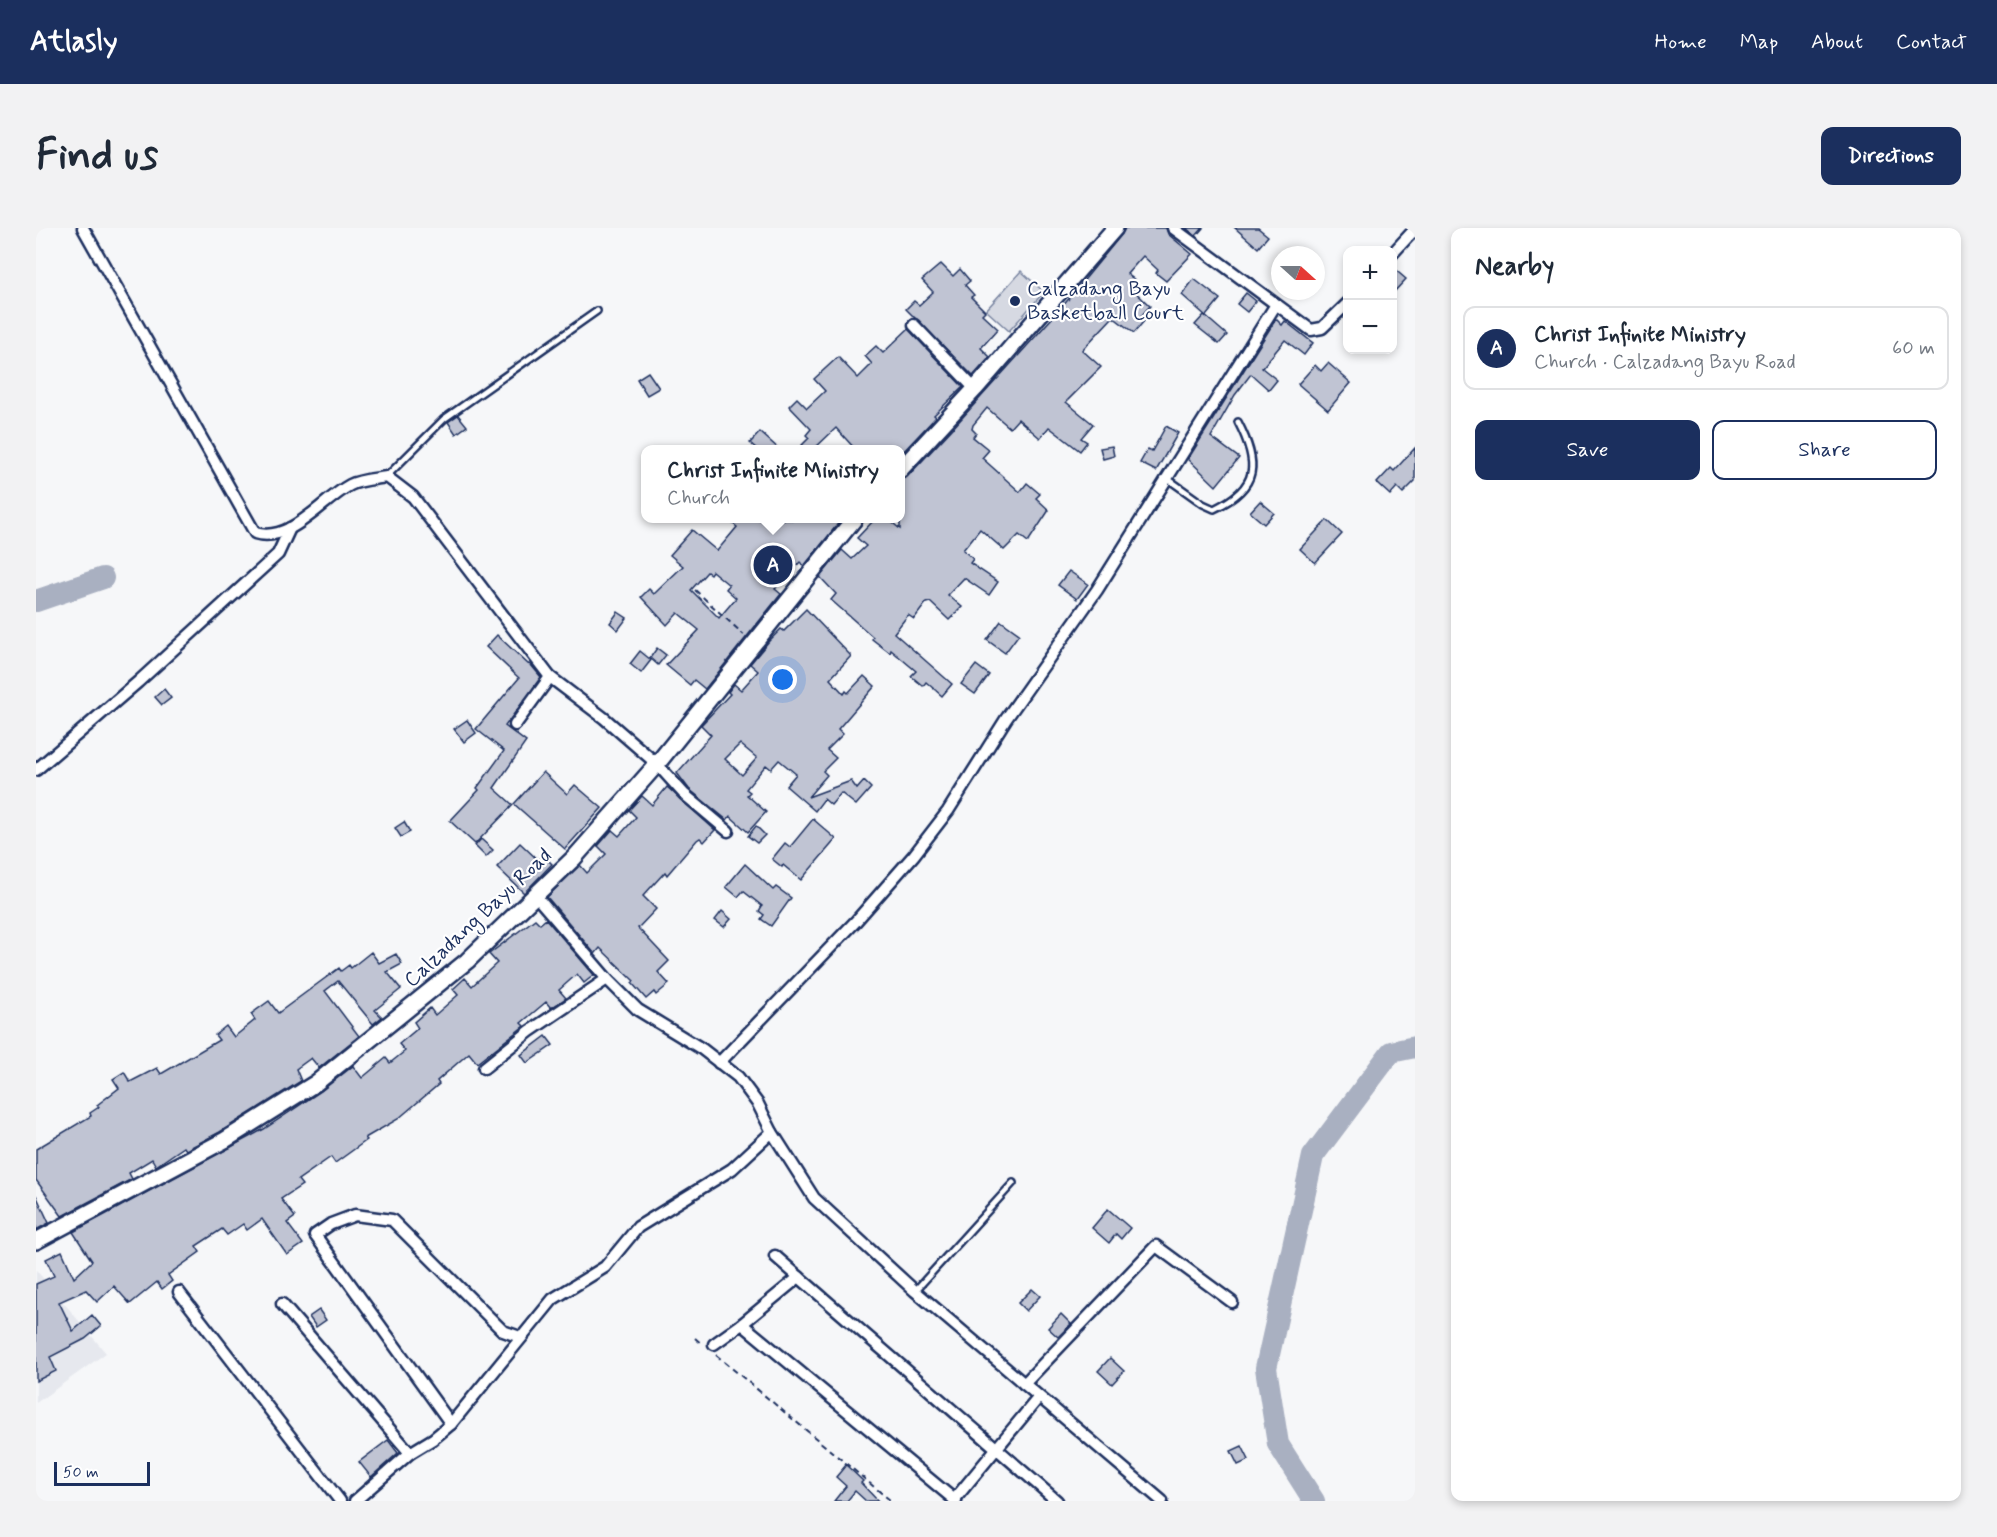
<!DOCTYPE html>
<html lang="en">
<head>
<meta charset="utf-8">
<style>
  :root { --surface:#fff; --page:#f2f2f3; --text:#1f2937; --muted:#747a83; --line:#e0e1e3; --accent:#1b2f5e }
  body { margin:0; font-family:Mynerve,sans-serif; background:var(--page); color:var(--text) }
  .controls { position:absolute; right:18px; top:18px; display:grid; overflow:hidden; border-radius:12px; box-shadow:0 3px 9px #0003 }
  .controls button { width:54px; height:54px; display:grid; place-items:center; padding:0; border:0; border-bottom:2px solid var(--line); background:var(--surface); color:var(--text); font:30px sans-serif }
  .compass { position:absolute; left:1235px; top:18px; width:54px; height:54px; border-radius:50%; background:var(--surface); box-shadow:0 3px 9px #0003; rotate:111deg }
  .scale { position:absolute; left:18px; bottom:15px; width:96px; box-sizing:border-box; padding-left:6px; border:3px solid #1b2f5e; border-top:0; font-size:16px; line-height:21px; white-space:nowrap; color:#1b2f5e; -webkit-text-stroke:4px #fff; paint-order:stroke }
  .you { position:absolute; left:747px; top:452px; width:21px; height:21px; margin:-15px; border:4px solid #fff; border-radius:50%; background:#1a73e8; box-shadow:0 0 0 9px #1a73e833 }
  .badge { display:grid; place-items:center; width:39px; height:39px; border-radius:50%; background:var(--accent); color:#fff; font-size:20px; font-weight:700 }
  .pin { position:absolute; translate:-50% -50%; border:3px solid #fff; box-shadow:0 2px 6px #0006 }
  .popup { position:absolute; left:605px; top:217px; width:264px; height:78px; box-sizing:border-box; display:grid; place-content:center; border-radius:12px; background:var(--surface); filter:drop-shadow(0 2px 4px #0005); font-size:20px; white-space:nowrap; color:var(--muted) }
  .popup b { font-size:22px; color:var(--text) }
  .popup::after { content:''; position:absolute; left:50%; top:100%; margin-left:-12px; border:12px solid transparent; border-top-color:var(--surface) }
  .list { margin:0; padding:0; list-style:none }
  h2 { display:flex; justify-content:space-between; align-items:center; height:78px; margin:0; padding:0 24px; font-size:26px }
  h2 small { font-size:20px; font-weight:400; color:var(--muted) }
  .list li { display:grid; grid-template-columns:39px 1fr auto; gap:18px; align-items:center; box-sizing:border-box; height:84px; margin:0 12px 12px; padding:0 12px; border:2px solid var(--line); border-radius:12px }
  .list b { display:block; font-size:22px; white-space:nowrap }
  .list p { margin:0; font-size:20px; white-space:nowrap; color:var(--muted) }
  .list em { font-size:20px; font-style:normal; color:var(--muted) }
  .actions { display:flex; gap:12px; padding:18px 24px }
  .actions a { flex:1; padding:14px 0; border:2px solid var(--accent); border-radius:12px; text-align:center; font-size:21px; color:var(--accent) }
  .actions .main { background:var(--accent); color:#fff }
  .map { position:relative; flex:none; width:1379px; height:1273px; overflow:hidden; border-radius:12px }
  header { display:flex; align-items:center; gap:36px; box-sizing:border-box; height:84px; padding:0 30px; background:var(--accent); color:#fff }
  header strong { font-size:28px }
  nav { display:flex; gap:33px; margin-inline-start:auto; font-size:21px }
  .intro { display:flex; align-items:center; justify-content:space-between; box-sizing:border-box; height:144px; padding:0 36px }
  h1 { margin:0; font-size:42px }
  .button { padding:15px 27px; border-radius:12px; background:var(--accent); color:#fff; font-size:21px; font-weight:700 }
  main { display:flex; gap:36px; padding:0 36px }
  aside { flex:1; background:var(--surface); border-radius:12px; box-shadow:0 3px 9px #0003 }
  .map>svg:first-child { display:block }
  .built { fill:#e6e8ee }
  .green { fill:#d6d9e2; stroke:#7884a0; stroke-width:1.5 }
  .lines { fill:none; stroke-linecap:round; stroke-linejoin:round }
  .river { stroke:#a9b0c1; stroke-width:22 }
  .building { fill:#c0c4d3; stroke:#1b2f5e; stroke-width:1.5; fill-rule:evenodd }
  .lane-casing { stroke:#1b2f5e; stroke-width:10 }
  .street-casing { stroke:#1b2f5e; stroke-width:15 }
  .secondary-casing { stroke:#1b2f5e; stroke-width:20 }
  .path { stroke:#1b2f5e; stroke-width:2; stroke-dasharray:6 4.5; stroke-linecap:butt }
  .lane { stroke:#fff; stroke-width:5 }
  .street { stroke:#fff; stroke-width:10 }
  .secondary { stroke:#fff; stroke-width:15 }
  .poi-dot { fill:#1b2f5e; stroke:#fff; stroke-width:2 }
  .labels { text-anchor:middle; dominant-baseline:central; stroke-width:4.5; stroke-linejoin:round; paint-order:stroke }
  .poi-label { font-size:21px; fill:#1b2f5e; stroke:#fff; text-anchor:start }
  .street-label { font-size:21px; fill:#1b2f5e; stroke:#fff }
</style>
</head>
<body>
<header>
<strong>Atlasly</strong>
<nav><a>Home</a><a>Map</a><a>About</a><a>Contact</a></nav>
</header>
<div class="intro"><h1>Find us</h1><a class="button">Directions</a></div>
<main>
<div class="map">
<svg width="1379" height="1273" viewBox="0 0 1379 1273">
  <rect width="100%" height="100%" fill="#f6f7f9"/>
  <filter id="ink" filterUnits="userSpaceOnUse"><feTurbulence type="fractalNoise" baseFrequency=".0167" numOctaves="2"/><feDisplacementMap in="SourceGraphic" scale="12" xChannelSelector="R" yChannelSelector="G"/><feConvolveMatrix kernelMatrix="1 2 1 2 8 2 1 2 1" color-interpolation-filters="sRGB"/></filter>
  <g filter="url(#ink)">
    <path class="built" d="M0,1042l70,83 -70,50z"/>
    <path class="green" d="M985,43l23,21 -35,39 -23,-21z"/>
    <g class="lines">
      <g class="river">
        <path d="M0,373l67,-23"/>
        <path d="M1278,1273l-36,-57 -12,-76 47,-212 78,-104 24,-5"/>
      </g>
    </g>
    <g class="building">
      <path d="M1089,0h41l2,6 24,20 -26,27 -10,-8 2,-3 -15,-14 -16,18 8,6 -6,6 21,20 -10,11 5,3 -11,13 -21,-16 -31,33 19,17 -35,35 27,22 -12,14 6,4 -7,9 -31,-24 -9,11 -22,-19 -8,9 -23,-20 -14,17 -1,4 4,4 -3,4 16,13 -7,8 38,34 7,-9 13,11 -4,4 13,12 -21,32 -9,-7 -15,15 -24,-21 -17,21 10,9 -3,4 28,19 -9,13 -25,-17 -16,17 14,12 -13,13 -19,-18 -4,1 -12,16 -6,-4 -14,18 58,51 -10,12 -16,-14 -3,4 -12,-10 5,-5 -25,-21 -1,3 -18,-14 1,-2 -42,-37 5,-6 -16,-17 22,-27 10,9 14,-13 -9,-8 18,-19h13l12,10v-50l7,-2 46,-49 109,-121 60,-73z"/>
      <path d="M1150,0h17l-7,8z"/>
      <path d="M1199,0h23l10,8 -10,12z"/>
      <path d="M905,36l12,12 7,-7 10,12 -5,4 9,10 -3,2 14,14 -3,3 16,15 -17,19 9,9 -17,19 -67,-67 8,-8 5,4 14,-13 -11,-12z"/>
      <path d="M1356,39l14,12 -14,15z"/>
      <path d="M1158,51l26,20 -14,17 -24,-21z"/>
      <path d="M1210,65l10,8 -9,11 -10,-8z"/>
      <path d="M1168,87l23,20 -8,9 -24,-19z"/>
      <path d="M1240,91l6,6 3,-4 28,22 -9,12 -19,-15 -23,28 15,12 -8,10 -18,-16 -16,21 -24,42 28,21 -23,28 -28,-27z"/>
      <path d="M872,101l55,58 -29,28 2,2 -36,38v-5h-44l-20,-22 -23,22h-16l12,-12 -3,-3 5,-6 -22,-23 8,-8 10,10 18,-17 -11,-12 24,-22 20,21 14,-14 -7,-8 11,-10 7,7z"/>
      <path d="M1292,135l23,20 -23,27 -30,-26 17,-19 6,6z"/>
      <path d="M612,144l11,16 -12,7 -10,-16z"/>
      <path d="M422,187l9,11 -11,8 -8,-12z"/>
      <path d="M1130,198l12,7 -22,38 -16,-8 8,-14 4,2z"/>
      <path d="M724,204l20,18h-22l-8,-7z"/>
      <path d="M1076,218l2,10 -11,3 -3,-11z"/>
      <path d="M1379,220v33l-12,12 -6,-6 -7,8 -13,-12 14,-15 3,3z"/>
      <path d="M1224,273l14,12 -10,11 -14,-12z"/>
      <path d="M691,291l114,1 -37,46 -4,-4 -25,27 6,5 -76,95 -11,-9 -4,5 -24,-20 33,-35 -21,-17 -11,12 -26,-28 8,-8 5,5 29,-28 -13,-11 22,-25 25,21 20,-24zM676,343l17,14 -3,4 10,9 -17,20 -28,-28 16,-18 3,2z"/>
      <path d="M1291,292l15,14 -27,29 -15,-14z"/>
      <path d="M1033,343l19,13 -11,15 -19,-14z"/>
      <path d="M770,381l45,47 -21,23 14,15 2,-3 2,2 16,-17 11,10 -37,43 5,5 -16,16 9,8 -13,13 4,4 -19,22 43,-16 6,8 7,-8 7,7 -15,17 -15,-12 -10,12 -7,-6 -9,12 -29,-25 10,-12 -17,-14 -8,9 -5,-4 -20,24 4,3 -3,3 19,17 -18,20 -18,-16 -3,4 -38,-31 -12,-16 34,-38 -10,-10 29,-31 -2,-2 6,-8 7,6 17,-19 -8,-7 19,-23 12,-12 3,2zM704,516l17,14 -15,17 -17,-16z"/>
      <path d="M582,384l9,6 -9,12 -8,-7z"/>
      <path d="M965,393l18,13 -14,19 -18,-13z"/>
      <path d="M461,407l31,29 3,1 10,12 -36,49 21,16 -32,46 19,17 -38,39 -25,-23 29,-31 -2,-2 27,-37 -28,-22 43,-51 -33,-31z"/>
      <path d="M621,420l9,7 -8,10 -8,-7z"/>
      <path d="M604,423l11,9 -10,13 -11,-9z"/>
      <path d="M940,437l13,10 -14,19 -14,-10z"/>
      <path d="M128,461l7,9 -9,7 -7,-8z"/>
      <path d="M431,492l9,13 -12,9 -10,-13z"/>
      <path d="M507,544l24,22 8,-9 27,23 -37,41 -51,-45z"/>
      <path d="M631,559l48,43 -11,12 -4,-4 -3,2 -30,35 -2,-3 -22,24 13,13 -18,19 31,33 -11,11 11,12 -13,11 -2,-3 -8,7 -14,-16 2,-2 -34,-33 -5,6 -48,-57 33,-32 7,8 19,-19 -8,-8 14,-16 7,6 17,-19 -7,-7 13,-14 10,9z"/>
      <path d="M777,591l23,20 -35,41 -18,-15 -1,2 -10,-8 13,-16 5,4z"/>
      <path d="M368,594l6,10 -9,5 -6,-9z"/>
      <path d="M720,598l9,9 -8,8 -9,-7z"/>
      <path d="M445,611l12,11 -7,7 -11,-11z"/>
      <path d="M484,615l18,17 5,-5 9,9 -28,29 -27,-26z"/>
      <path d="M709,636l28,26 3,-3 15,11 -20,28 -10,-7 3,-4 -5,-4 3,-5 -19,-15 -5,6 -12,-10z"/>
      <path d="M686,683l9,8 -7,8 -9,-7z"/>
      <path d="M499,691l5,5 6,-5 48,56 -10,8 -7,-9 -18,16 7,8 -15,10 -5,-6 -25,21 3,3 -47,37 -8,-10 -32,28 2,3 -41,35 -33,19 2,2 -32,23 -4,-6 -33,23 4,5 -21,14 14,18 -8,6 16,21 -16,11 -25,-36 -15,11 -4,-6 -16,11 -5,-6 -26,17 4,6 -32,23 4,6 -10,8 -5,-7 -27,22 -16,-18 -17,16 -11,-12 -27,12 14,29 19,-16 9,11 -16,13 -35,18 6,14 -20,10v-97l18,-8 -8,-17 16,-8 12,27 18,-17 -19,-29 191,-103 57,-38 32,-25 9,12 24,-20 4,5 15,-12 -6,-7 19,-16 -4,-6 16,-14 5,7 23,-20 -5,-6 12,-11 7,8 25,-23 -8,-9z"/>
      <path d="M335,724l8,11 17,-9 6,10 -15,8 14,17 -26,21 7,7 -9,7 -35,-43 -13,10 34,45 -40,32 -8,-10 -15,11 5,12 -81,51 -34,18 -2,-3 -28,19 -4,-7 -23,14 3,6 -70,37 -26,-36v-31l55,-33 -1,-3 9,-6 -2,-2 22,-17 -6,-9 11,-7 6,10 27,-14 4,6 58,-34 -4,-5 11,-9 8,11 21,-17 -4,-6 18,-13 9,12 61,-45 2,3 8,-6 2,3z"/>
      <path d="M510,808l7,9 -26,18 -6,-8z"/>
      <path d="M0,967l13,28 -13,7z"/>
      <path d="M1072,981l22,19 -9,11 -5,-5 -7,9 -17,-15z"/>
      <path d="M996,1061l8,7 -14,15 -8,-8z"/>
      <path d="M283,1082l7,10 -10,7 -7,-10z"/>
      <path d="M1025,1086l10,10 -13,13 -10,-9z"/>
      <path d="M1074,1130l14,13 -12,13 -14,-13z"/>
      <path d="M352,1212l10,13 -27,24 -12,-15z"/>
      <path d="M1206,1218l7,14 -11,5 -7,-14z"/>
      <path d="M810,1237l17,16 -2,2 17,18h-12l-11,-10 -8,10h-13l12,-15 -10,-9z"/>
    </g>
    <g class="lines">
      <g class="lane-casing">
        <g id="lane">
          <path d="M351,248l57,-57 153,-108"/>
          <path d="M1132,251l35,25 11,5c46,-22 45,-46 24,-87"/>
          <path d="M879,1063l98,-108"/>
        </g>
      </g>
      <g class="street-casing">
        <g id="street">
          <path d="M47,0l172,305c35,11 67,-33 95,-48 9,-5 25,-6 37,-8l26,20 137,180 54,41 53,46 27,30 44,37"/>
          <path d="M1137,0l138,102 11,-2 26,-25"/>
          <path d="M1356,26l23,-25"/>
          <path d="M878,97l61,64"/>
          <path d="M479,497l35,-48"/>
          <path d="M0,542l102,-88 140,-128 12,-26"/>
          <path d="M499,667l72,84 31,31 64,39 36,28 20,27 14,28 42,66 101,93 247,210"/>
          <path d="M683,835l137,-142 58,-66 34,-44 58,-92 91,-129 178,-284"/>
          <path d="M448,840l46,-37 77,-52"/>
          <path d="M739,1028l24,21"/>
          <path d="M143,1064l161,209"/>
          <path d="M246,1076l128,149"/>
          <path d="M678,1116l28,-20"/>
          <path d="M988,1156l132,-138 76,56"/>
          <path d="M415,1196l-136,-189 16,-11 24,-9 37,5 111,111 17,6"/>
          <path d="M918,1272l85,-103"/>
          <path d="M319,1273l55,-48 23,-14 18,-15 102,-125 52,-32 33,-40 94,-58 40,-37"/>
          <path d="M920,1273l-214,-177 57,-47 258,224"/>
        </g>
      </g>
      <g class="secondary-casing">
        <g id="secondary">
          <path d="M864,242l75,-81 140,-161"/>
          <path d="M0,1013l189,-101 91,-57 151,-122 107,-103 83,-94 198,-246"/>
        </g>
      </g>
      <g class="path">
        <path d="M659,362l49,45"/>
        <path d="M659,1110l7,6"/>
        <path d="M680,1127l175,146"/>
      </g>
      <use href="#lane" class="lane"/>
      <use href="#street" class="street"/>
      <use href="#secondary" class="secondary"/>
    </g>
  </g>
  <circle class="poi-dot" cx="979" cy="73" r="6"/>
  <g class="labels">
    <g class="poi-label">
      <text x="991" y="61">Calzadang Bayu<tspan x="991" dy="24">Basketball Court</tspan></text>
    </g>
    <g class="street-label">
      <text transform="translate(442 690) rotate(-43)">Calzadang Bayu Road</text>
    </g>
  </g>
</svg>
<div class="controls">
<button>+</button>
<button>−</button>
</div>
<svg class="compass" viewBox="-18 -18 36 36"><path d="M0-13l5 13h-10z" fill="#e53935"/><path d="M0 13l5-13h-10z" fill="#747a83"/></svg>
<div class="scale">50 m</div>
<div class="you"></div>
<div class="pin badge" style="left:737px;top:337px">A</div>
<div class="popup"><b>Christ Infinite Ministry</b>Church</div>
</div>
<aside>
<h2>Nearby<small></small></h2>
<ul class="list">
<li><span class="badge">A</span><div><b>Christ Infinite Ministry</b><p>Church · Calzadang Bayu Road</p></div><em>60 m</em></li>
</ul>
<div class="actions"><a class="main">Save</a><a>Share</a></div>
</aside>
</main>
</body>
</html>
